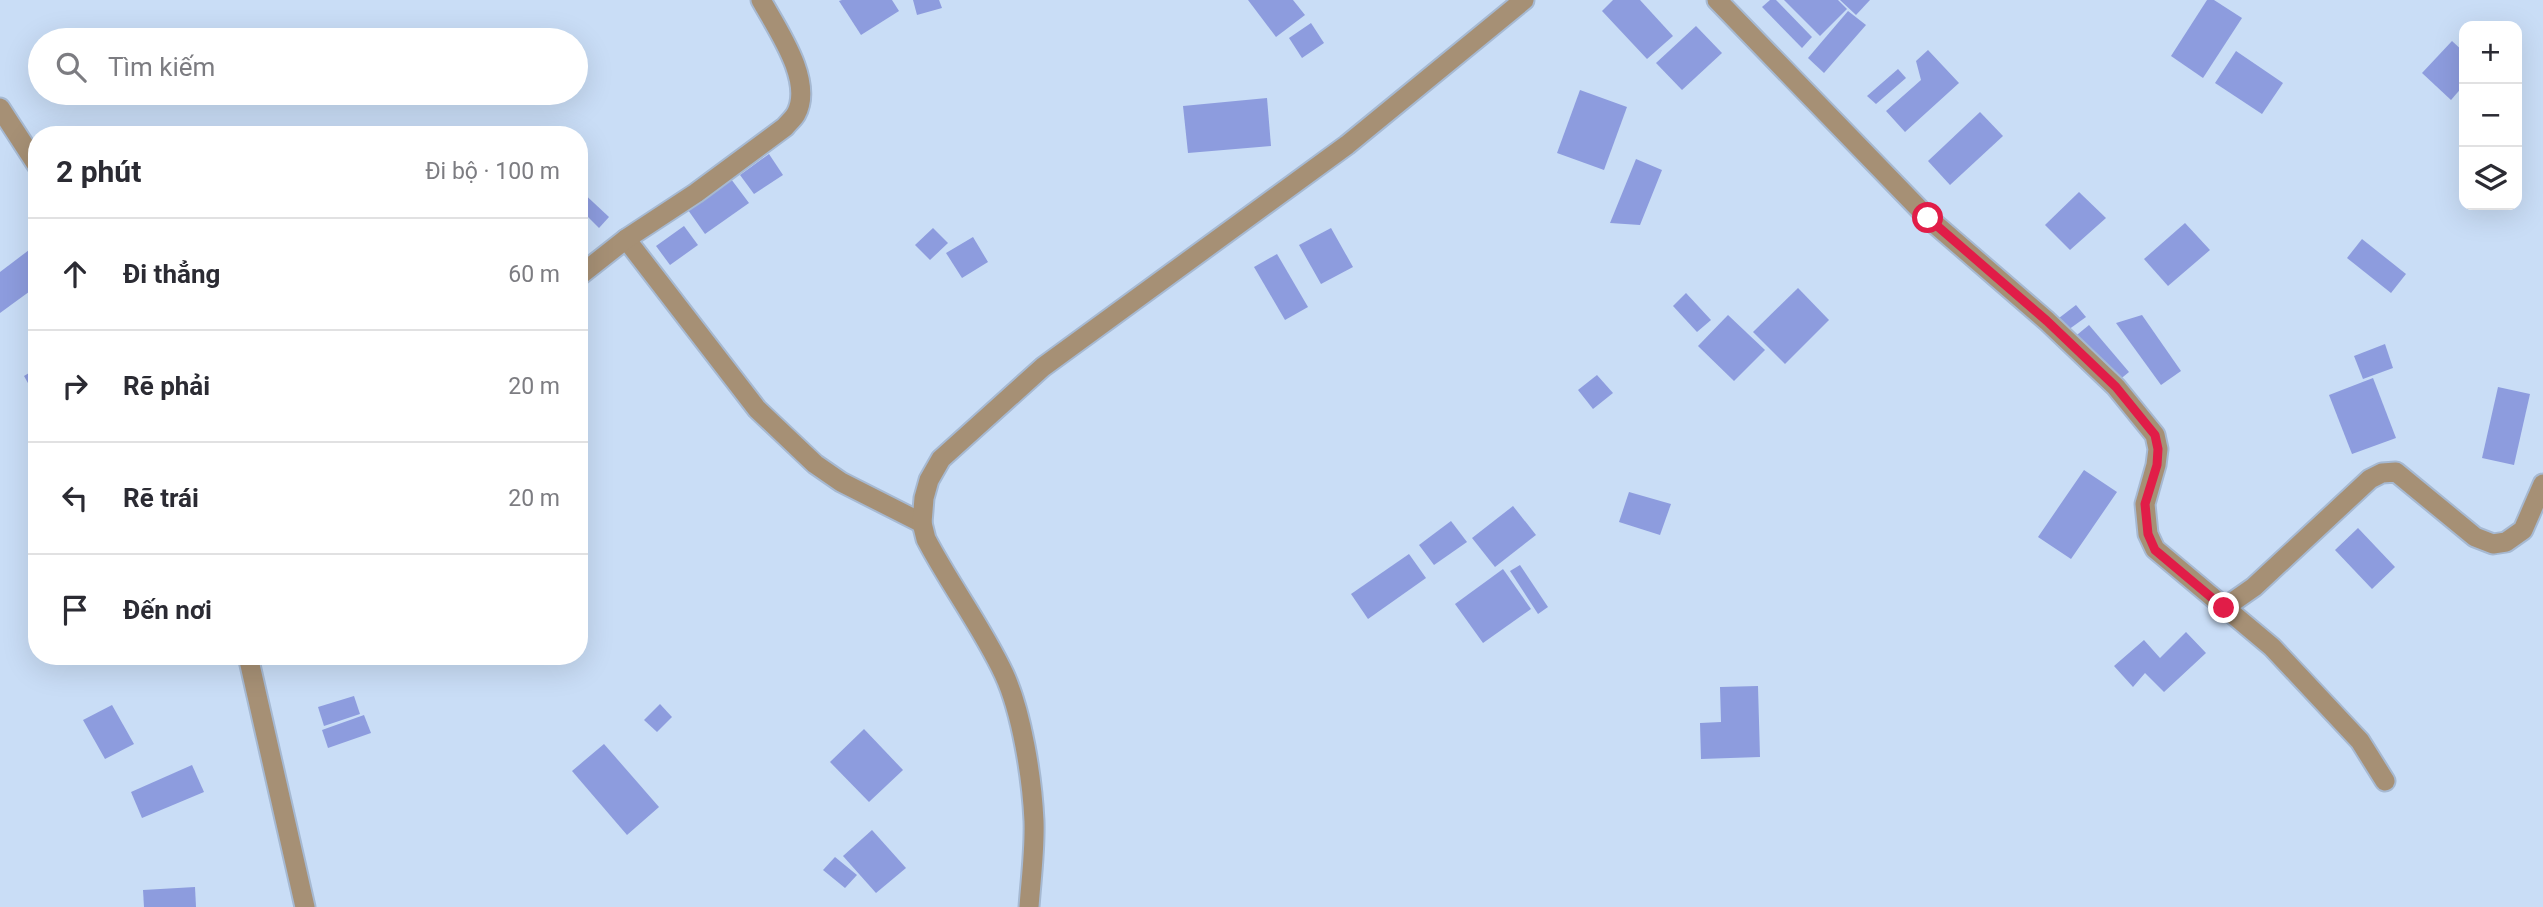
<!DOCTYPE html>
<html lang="vi">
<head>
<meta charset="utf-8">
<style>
  :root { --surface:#fff; --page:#f7f7f7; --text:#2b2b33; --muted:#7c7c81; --line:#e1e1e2 }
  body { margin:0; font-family:Roboto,sans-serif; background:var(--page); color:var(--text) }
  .controls { position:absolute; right:21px; top:21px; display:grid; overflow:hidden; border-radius:14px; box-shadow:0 7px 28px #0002 }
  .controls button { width:63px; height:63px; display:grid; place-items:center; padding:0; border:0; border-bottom:2px solid var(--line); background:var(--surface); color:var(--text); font:35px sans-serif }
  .stop { position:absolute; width:21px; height:21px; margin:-16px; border:5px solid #e11d48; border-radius:50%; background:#fff }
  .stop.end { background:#e11d48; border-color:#fff; box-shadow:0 2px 7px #0008 }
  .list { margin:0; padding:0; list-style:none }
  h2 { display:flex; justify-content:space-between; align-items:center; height:91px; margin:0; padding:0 28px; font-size:30px }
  h2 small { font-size:23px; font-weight:400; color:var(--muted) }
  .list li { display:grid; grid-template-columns:46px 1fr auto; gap:21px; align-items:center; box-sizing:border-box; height:112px; padding:0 28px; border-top:2px solid var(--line) }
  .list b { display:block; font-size:26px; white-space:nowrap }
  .list em { font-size:23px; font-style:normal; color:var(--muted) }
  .icon { flex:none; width:38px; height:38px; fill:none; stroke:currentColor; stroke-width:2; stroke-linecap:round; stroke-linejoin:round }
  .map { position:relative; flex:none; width:2543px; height:907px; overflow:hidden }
  .search { position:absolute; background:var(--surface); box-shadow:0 7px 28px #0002; left:28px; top:28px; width:560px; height:77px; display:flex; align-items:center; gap:18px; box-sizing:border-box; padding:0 24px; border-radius:38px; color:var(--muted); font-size:26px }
  .panel { position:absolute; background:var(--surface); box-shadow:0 7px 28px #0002; left:28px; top:126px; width:560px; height:539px; border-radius:28px }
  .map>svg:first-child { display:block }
  .building { fill:#8d9cde }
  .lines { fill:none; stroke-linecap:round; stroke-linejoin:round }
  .minor-casing { stroke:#a6b9d2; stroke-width:23 }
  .minor { stroke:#a69075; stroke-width:19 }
  .route { stroke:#e11d48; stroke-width:9 }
</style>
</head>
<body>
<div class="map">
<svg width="2543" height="907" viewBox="0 0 2543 907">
  <rect width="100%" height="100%" fill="#c9ddf6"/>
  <g class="building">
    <path d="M842,0h50l7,11 -38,24 -22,-34z"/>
    <path d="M913,0h26l3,8 -25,7z"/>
    <path d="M1248,0h45l12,15 -29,22z"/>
    <path d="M1613,0h27l33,36 -26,23 -45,-48z"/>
    <path d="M1770,0h6l36,37 -10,11 -40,-41z"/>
    <path d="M1784,0h54l9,9 -27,27z"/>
    <path d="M1840,0h30l-14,15z"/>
    <path d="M2207,0h7l28,18 -39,60 -32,-22z"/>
    <path d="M1848,11l18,14 -42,48 -16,-15z"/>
    <path d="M1311,23l13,20 -22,15 -13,-20z"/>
    <path d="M1696,26l26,27 -40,37 -26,-27z"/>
    <path d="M2452,41l12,11v33l-13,15 -29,-27z"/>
    <path d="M1928,50l31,33 -54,49 -19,-21 35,-31 -5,-19z"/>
    <path d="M2236,51l47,32 -21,31 -47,-31z"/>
    <path d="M1898,69l8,9 -30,26 -9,-8z"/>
    <path d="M1580,90l47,17 -23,63 -47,-17z"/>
    <path d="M1267,98l4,48 -83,7 -5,-47z"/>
    <path d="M1980,112l23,24 -53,49 -22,-24z"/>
    <path d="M769,154l14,21 -29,19 -14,-19z"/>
    <path d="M1636,159l26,11 -22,55 -30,-2z"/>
    <path d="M731,179l18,24 -44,31 -17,-24z"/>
    <path d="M579,189l30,28 -10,11 -20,-20z"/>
    <path d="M2079,192l27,26 -36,32 -25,-25z"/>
    <path d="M2185,223l25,27 -42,36 -24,-27z"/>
    <path d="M684,226l14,19 -28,20 -14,-19z"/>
    <path d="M933,228l15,15 -18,17 -15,-15z"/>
    <path d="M1331,228l22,39 -32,17 -22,-39z"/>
    <path d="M973,237l15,25 -26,16 -16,-25z"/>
    <path d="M2362,239l44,35 -15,19 -44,-35z"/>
    <path d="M29,250l8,10v26l-37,27v-41z"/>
    <path d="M1277,254l31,53 -23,13 -31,-53z"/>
    <path d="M1798,288l31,32 -44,44 -32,-32z"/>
    <path d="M1686,293l25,27 -14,12 -24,-26z"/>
    <path d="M2076,305l10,12 -18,13 -9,-12z"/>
    <path d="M1728,315l37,35 -31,31 -36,-35z"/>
    <path d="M2142,315l39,56 -20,14 -45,-62z"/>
    <path d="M2089,325l40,47 -17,14 -40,-47z"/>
    <path d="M2385,344l8,24 -30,11 -9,-23z"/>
    <path d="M37,368v31l-13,-23z"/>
    <path d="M1597,375l16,18 -20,16 -15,-19z"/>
    <path d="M2373,378l23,60 -44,16 -23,-59z"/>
    <path d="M2498,387l32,7 -16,71 -32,-7z"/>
    <path d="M2084,470l33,22 -46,67 -33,-22z"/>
    <path d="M1629,492l42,12 -11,31 -41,-13z"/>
    <path d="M1513,506l23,29 -41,32 -23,-29z"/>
    <path d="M1451,521l16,21 -33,23 -15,-20z"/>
    <path d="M2358,528l37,39 -23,22 -37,-39z"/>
    <path d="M1409,554l17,24 -58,41 -17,-25z"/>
    <path d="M1520,565l28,42 -10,7 -28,-43z"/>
    <path d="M1503,569l28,40 -48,34 -28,-39z"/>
    <path d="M2186,632l20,21 -42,39 -19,-19 -12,14 -19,-21 30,-26 16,18z"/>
    <path d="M1758,686l2,71 -59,2 -1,-36 21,-1 -1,-35z"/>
    <path d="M354,696l6,18 -36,12 -6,-19z"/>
    <path d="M660,704l12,13 -15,15 -13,-12z"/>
    <path d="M112,705l22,39 -29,15 -22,-39z"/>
    <path d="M364,715l7,18 -43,15 -6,-18z"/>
    <path d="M864,729l39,41 -34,32 -39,-40z"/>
    <path d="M604,744l55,63 -32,28 -55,-64z"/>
    <path d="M192,765l12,27 -62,26 -11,-26z"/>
    <path d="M872,830l34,38 -30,25 -33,-37z"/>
    <path d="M835,857l22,18 -12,13 -22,-18z"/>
    <path d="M195,887l1,20h-52l-1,-17z"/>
  </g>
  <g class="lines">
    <g class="minor-casing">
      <g id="minor">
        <path d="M1717,0l211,218 119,103 69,66 39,48 3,14 -2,16 -11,39 3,30 7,15 117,98 88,94 25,40"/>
        <path d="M0,108l37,57"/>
        <path d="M626,239l131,170 58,55 26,18 81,41"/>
        <path d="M579,276l47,-37 70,-46 89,-66c3,-4 8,-8 11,-13 18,-33 -19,-85 -35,-114"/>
        <path d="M2224,608l30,-21 116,-108 12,-6 14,-1 79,65 18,7 13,-2 17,-12 20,-46"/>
        <path d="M248,656l57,251"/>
        <path d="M1029,907c2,-28 6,-58 5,-86 -2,-43 -12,-108 -30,-147 -22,-47 -54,-89 -78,-135l-4,-16 2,-25 5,-18 12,-21 102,-92 304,-222 177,-145"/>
      </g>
    </g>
    <use href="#minor" class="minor"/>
  </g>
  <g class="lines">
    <path class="route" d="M1928,218l119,103 69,66 39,48 3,14 -1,16 -12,39 3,30 7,16 69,58"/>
  </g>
</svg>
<div class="controls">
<button>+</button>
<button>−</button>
<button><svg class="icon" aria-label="layers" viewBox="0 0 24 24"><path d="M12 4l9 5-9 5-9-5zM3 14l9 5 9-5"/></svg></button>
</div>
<div class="stop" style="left:1928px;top:218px"></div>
<div class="stop end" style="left:2224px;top:608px"></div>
<div class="search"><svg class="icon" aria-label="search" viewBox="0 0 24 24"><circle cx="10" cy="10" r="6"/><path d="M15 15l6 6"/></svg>Tìm kiếm</div>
<section class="panel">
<h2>2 phút<small>Đi bộ · 100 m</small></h2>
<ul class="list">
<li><svg class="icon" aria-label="ahead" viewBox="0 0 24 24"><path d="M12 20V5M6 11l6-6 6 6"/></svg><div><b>Đi thẳng</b></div><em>60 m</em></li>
<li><svg class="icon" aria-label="right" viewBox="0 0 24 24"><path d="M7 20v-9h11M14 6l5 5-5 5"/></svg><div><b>Rẽ phải</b></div><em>20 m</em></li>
<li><svg class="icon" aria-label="left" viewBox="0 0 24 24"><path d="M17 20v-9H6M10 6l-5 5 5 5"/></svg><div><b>Rẽ trái</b></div><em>20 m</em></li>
<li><svg class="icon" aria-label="arrive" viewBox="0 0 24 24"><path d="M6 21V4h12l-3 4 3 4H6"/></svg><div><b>Đến nơi</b></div></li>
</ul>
</section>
</div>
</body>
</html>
